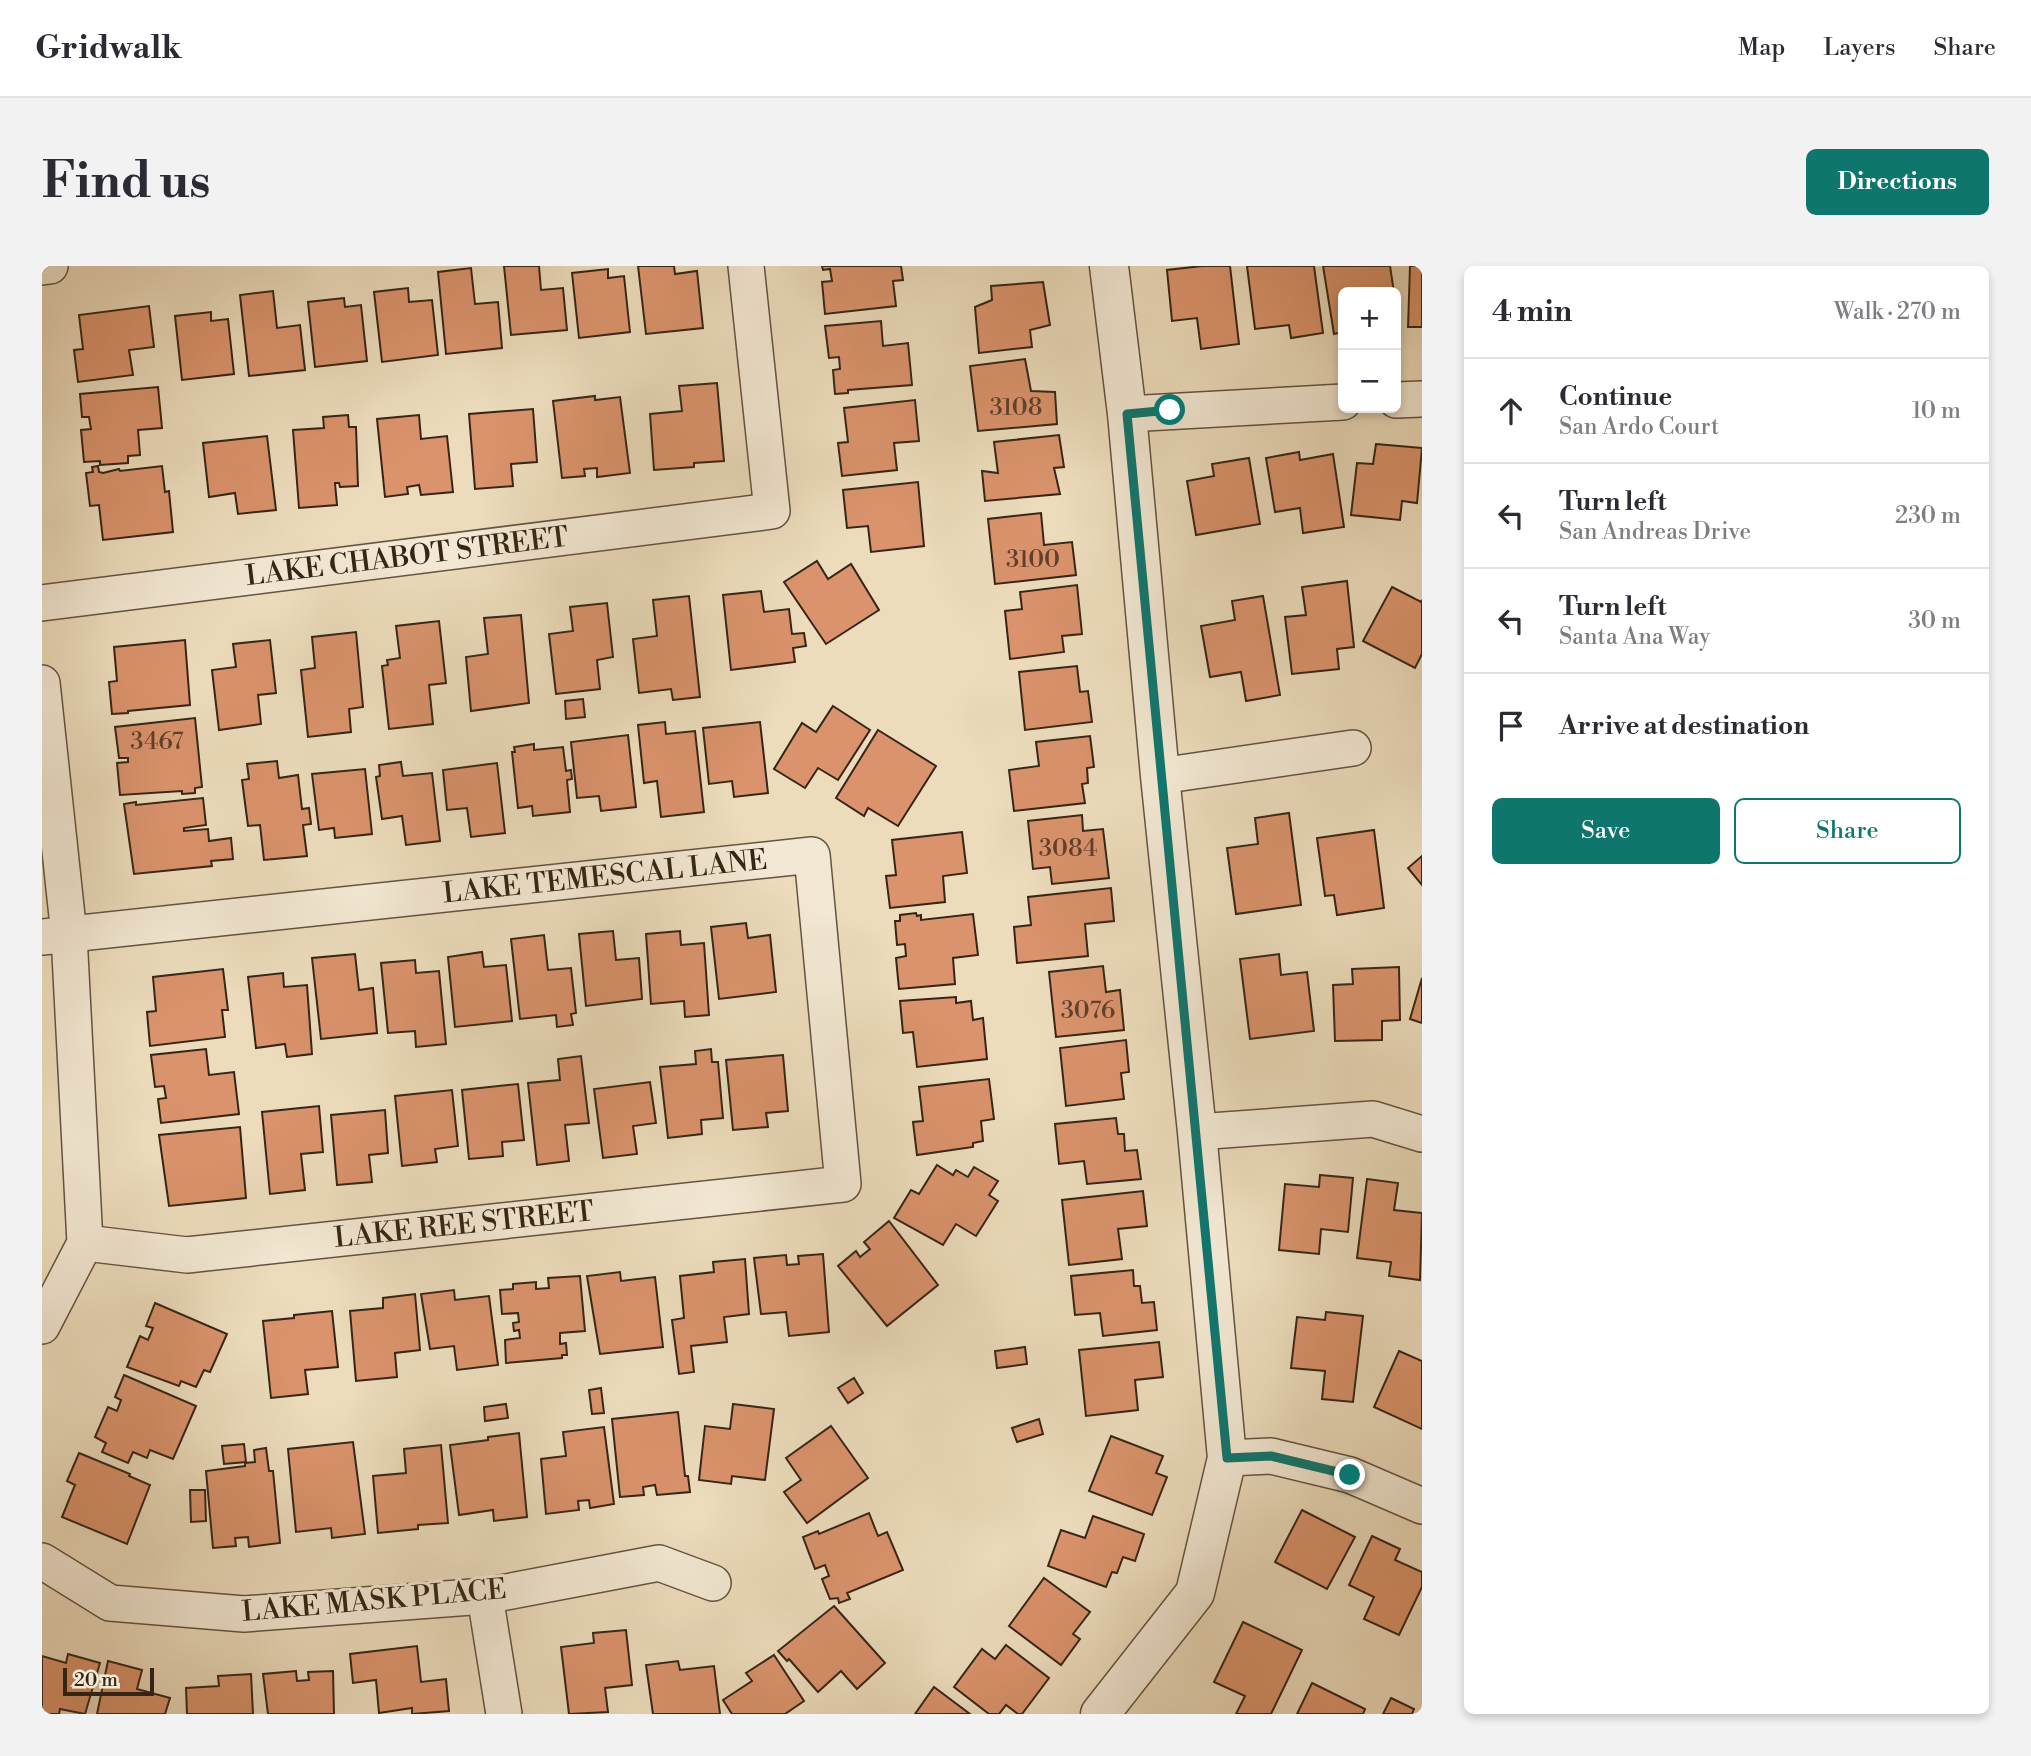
<!DOCTYPE html>
<html lang="en">
<head>
<meta charset="utf-8">
<style>
  :root { --surface:#fff; --page:#f2f2f3; --text:#2b2b33; --muted:#7c7c81; --line:#e1e1e2; --accent:#0f766e }
  body { margin:0; font-family:"Libre Bodoni",serif; background:var(--page); color:var(--text) }
  .controls { position:absolute; right:21px; top:21px; display:grid; overflow:hidden; border-radius:10px; box-shadow:0 4px 10px #0003 }
  .controls button { width:63px; height:63px; display:grid; place-items:center; padding:0; border:0; border-bottom:2px solid var(--line); background:var(--surface); color:var(--text); font:35px sans-serif }
  .scale { position:absolute; left:21px; bottom:18px; width:91px; box-sizing:border-box; padding-left:7px; border:4px solid #362516; border-top:0; font-size:19px; line-height:24px; white-space:nowrap; color:#362516; -webkit-text-stroke:5px #f3e8d3; paint-order:stroke }
  .stop { position:absolute; width:21px; height:21px; margin:-16px; border:5px solid #0f766e; border-radius:50%; background:#fff }
  .stop.end { background:#0f766e; border-color:#fff; box-shadow:0 2px 7px #0008 }
  .list { margin:0; padding:0; list-style:none }
  h2 { display:flex; justify-content:space-between; align-items:center; height:91px; margin:0; padding:0 28px; font-size:30px }
  h2 small { font-size:23px; font-weight:400; color:var(--muted) }
  .list li { display:grid; grid-template-columns:46px 1fr auto; gap:21px; align-items:center; box-sizing:border-box; height:105px; padding:0 28px; border-top:2px solid var(--line) }
  .list b { display:block; font-size:26px; white-space:nowrap }
  .list p { margin:0; font-size:23px; white-space:nowrap; color:var(--muted) }
  .list em { font-size:23px; font-style:normal; color:var(--muted) }
  .actions { display:flex; gap:14px; padding:21px 28px }
  .actions a { flex:1; padding:16px 0; border:2px solid var(--accent); border-radius:10px; text-align:center; font-size:24px; color:var(--accent) }
  .actions .main { background:var(--accent); color:#fff }
  .icon { flex:none; width:38px; height:38px; fill:none; stroke:currentColor; stroke-width:2; stroke-linecap:round; stroke-linejoin:round }
  .map { position:relative; flex:none; width:1380px; height:1448px; overflow:hidden; border-radius:10px }
  header { display:flex; align-items:center; gap:42px; box-sizing:border-box; height:98px; padding:0 35px; background:var(--surface); border-bottom:2px solid var(--line) }
  header strong { font-size:33px }
  nav { display:flex; gap:38px; margin-inline-start:auto; font-size:24px }
  .intro { display:flex; align-items:center; justify-content:space-between; box-sizing:border-box; height:168px; padding:0 42px }
  h1 { margin:0; font-size:49px }
  .button { padding:18px 32px; border-radius:10px; background:var(--accent); color:#fff; font-size:24px; font-weight:700 }
  main { display:flex; gap:42px; padding:0 42px }
  aside { flex:1; background:var(--surface); border-radius:10px; box-shadow:0 4px 10px #0003 }
  .map>svg:first-child { display:block }
  .building { fill:#da936c; stroke:#362516; stroke-width:2 }
  .lines { fill:none; stroke-linecap:round; stroke-linejoin:round }
  .minor-casing { stroke:#645340; stroke-width:38 }
  .tertiary-casing { stroke:#645340; stroke-width:41 }
  .minor { stroke:#f3e8d3; stroke-width:35 }
  .tertiary { stroke:#f3e8d3; stroke-width:38 }
  .route { stroke:#0f766e; stroke-width:9 }
  .labels { text-anchor:middle; dominant-baseline:central; stroke-width:6; stroke-linejoin:round; paint-order:stroke }
  .number-label { font-size:24px; fill:#5f402c }
  .street-label { font-size:28px; fill:#362516; stroke:#f3e8d3 }
</style>
</head>
<body>
<header>
<strong>Gridwalk</strong>
<nav><a>Map</a><a>Layers</a><a>Share</a></nav>
</header>
<div class="intro"><h1>Find us</h1><a class="button">Directions</a></div>
<main>
<div class="map">
<svg width="1380" height="1448" viewBox="0 0 1380 1448">
  <rect width="100%" height="100%" fill="#ecdcbc"/>
  <filter id="stains"><feTurbulence type="fractalNoise" baseFrequency=".00286" numOctaves="4"/><feColorMatrix values="0 0 0 0 .2 0 0 0 0 .09 0 0 0 0 .02 0 0 0 .5 -.17"/></filter>
  <radialGradient id="worn" r=".72"><stop offset=".6" stop-color="#630" stop-opacity="0"/><stop offset="1" stop-color="#630" stop-opacity=".3"/></radialGradient>
  <g class="building">
    <path d="M462,0h35l2,24 22,-2 4,42 -56,5z"/>
    <path d="M596,0h36l1,8 22,-3 6,57 -57,6z"/>
    <path d="M780,0h79l2,14 -10,1 3,25 -71,8 -3,-32 10,-1 -2,-12 -7,1z"/>
    <path d="M1160,0h28l9,78 -38,5 -4,-31 -25,3 -5,-51z"/>
    <path d="M1205,0h67l9,67 -32,5 -2,-13 -34,4z"/>
    <path d="M1281,0h67l4,26h-51v40l-9,2z"/>
    <path d="M1368,0h12v61h-14z"/>
    <path d="M429,2l4,36 23,-2 4,46 -56,6 -8,-82z"/>
    <path d="M566,3v9l16,-2 6,56 -51,6 -7,-65z"/>
    <path d="M1001,16l7,43 -20,5 2,17 -53,6 -4,-46 17,-7 -1,-14z"/>
    <path d="M366,22l1,14 23,-2 6,55 -56,7 -8,-70z"/>
    <path d="M231,25l4,37 23,-3 5,45 -56,6 -9,-81z"/>
    <path d="M302,32l1,9 16,-2 6,56 -52,6 -7,-65z"/>
    <path d="M107,40l5,41 -25,3 4,25 -55,7 -4,-32 9,-1 -4,-34z"/>
    <path d="M169,46v9l17,-2 6,55 -52,6 -7,-64z"/>
    <path d="M839,55l2,25 25,-3 4,42 -64,5v3l-13,1 -2,-24 7,-1 -1,-12 -10,1 -4,-32z"/>
    <path d="M983,93l6,32 24,1 2,32 -79,7 -8,-65z"/>
    <path d="M675,117l7,78 -30,2v4l-40,3 -4,-56 32,-3 -3,-25z"/>
    <path d="M116,121l4,41 -24,2 2,25 -12,1v7l-28,2v-4l-16,1 -3,-32 10,-1 -2,-12h-7l-2,-23z"/>
    <path d="M553,130v4l25,-3 10,76 -33,4v-9l-13,1 1,7 -23,2 -9,-77z"/>
    <path d="M873,134l4,41 -25,2 3,27 -55,6 -4,-33 10,-1 -4,-34z"/>
    <path d="M491,143l4,53 -26,2 2,22 -38,3 -6,-75z"/>
    <path d="M306,149l1,12h7l2,59 -18,1 -1,-4h-4l2,22 -38,3 -6,-78 31,-2 -1,-11z"/>
    <path d="M377,149l2,24 26,-3 6,56 -32,3 -2,-10 -12,2 1,7 -23,3 -8,-78z"/>
    <path d="M1017,169l5,32 -10,1 6,26 -75,7 -3,-30 16,2 -4,-31z"/>
    <path d="M225,170l9,74 -38,4 -3,-21 -26,4 -6,-54z"/>
    <path d="M1334,178l46,4 -5,55 -15,-2 -2,19 -49,-5 6,-52 16,1z"/>
    <path d="M1257,186l1,8 33,-6 11,73 -41,6 -3,-25 -25,4 -9,-54z"/>
    <path d="M1207,192l11,66 -64,11 -9,-54 27,-5 -2,-12z"/>
    <path d="M56,200l1,6 4,1 16,-4 1,2 42,-5 3,26 4,-1 4,41 -70,8 -4,-35 -9,1 -4,-33 7,-1 -1,-5z"/>
    <path d="M876,216l6,64 -53,6 -3,-26 -21,2 -4,-38z"/>
    <path d="M999,247l3,32 28,-3 4,33 -81,9 -7,-65z"/>
    <path d="M775,295l11,18 23,-15 28,46 -53,34 -42,-62z"/>
    <path d="M1305,315l7,66 -17,2 2,20 -47,5 -7,-57 21,-2 -4,-28z"/>
    <path d="M1035,319l5,49 -20,2 2,16 -54,7 -5,-48 17,-2 -2,-17z"/>
    <path d="M1350,321l29,15 1,-2v54l-7,14 -52,-27z"/>
    <path d="M719,325l3,21 25,-3 3,25 12,-1 2,13 -13,2 2,14 -64,8 -8,-75z"/>
    <path d="M647,330l11,101 -27,3 -2,-11 -32,4 -6,-54 24,-3 -4,-36z"/>
    <path d="M1221,330l17,99 -34,6 -5,-29 -31,5 -9,-51 34,-6 -3,-19z"/>
    <path d="M565,337l6,54 -16,3 3,29 -44,5 -7,-60 24,-3 -3,-24z"/>
    <path d="M479,349l8,88 -58,8 -5,-54 22,-3 -4,-36z"/>
    <path d="M397,355l7,62 -17,2 4,39 -44,5 -7,-63 6,-1 -1,-5 13,-2 -4,-32z"/>
    <path d="M314,366l7,75 -14,2 2,23 -43,5 -7,-67 14,-2 -3,-31z"/>
    <path d="M143,374l5,65 -62,6v2l-16,1 -3,-32 8,-1 -3,-34z"/>
    <path d="M228,374l6,53 -18,2 3,29 -42,6 -7,-60 24,-3 -3,-23z"/>
    <path d="M1035,400l3,26 8,-1 4,31 -67,8 -6,-58z"/>
    <path d="M541,433l2,18 -19,2 -1,-18z"/>
    <path d="M791,440l37,24 -32,50 -20,-12 -13,20 -31,-19 28,-46 14,9z"/>
    <path d="M153,452l7,69 -7,1v5l-13,1v-3l-62,4 -3,-32 11,-1v-4h-9l-4,-31z"/>
    <path d="M623,456l1,12 29,-3 9,81 -43,5 -4,-36 -13,2 -6,-58z"/>
    <path d="M718,456l8,71 -34,4 -2,-16 -23,3 -6,-56z"/>
    <path d="M836,464l58,36 -38,60 -30,-18 -4,8 -28,-18z"/>
    <path d="M586,469l8,72 -35,4 -2,-15 -22,2 -6,-56z"/>
    <path d="M1048,470l4,31 -7,1 1,15 -6,1 3,19 -71,8 -5,-41 30,-4 -3,-24z"/>
    <path d="M492,478v6l29,-3 3,24 5,-1 1,9 -5,1 3,32 -37,4 -1,-10 -14,2 -6,-56h3l-1,-5z"/>
    <path d="M235,495l2,17 19,-3 4,34 7,-1 2,16 -8,1 4,31 -43,4 -4,-35 -12,1 -6,-46 7,-1 -2,-15z"/>
    <path d="M359,496l2,14 29,-3 8,68 -34,4 -4,-29 -20,3 -6,-42 4,-1 -1,-11z"/>
    <path d="M455,497l8,70 -34,4 -4,-29 -20,2 -4,-40z"/>
    <path d="M323,503l7,65 -37,4 -1,-10 -15,2 -7,-56z"/>
    <path d="M161,532l3,27 -22,3v3l24,-2 1,12 22,-3 2,21 -22,2 1,5 -78,8 -10,-70 12,-2v3z"/>
    <path d="M1247,547l12,92 -65,9 -9,-66 31,-4 -3,-26z"/>
    <path d="M1040,549l1,16 20,-2 6,49 -57,6 -2,-17 -17,2 -5,-48z"/>
    <path d="M1332,564l10,78 -47,7 -3,-20 -9,1 -8,-58z"/>
    <path d="M920,566l5,41 -24,3 2,26 -55,6 -4,-32 10,-1 -4,-35z"/>
    <path d="M1380,590v29l-14,-17z"/>
    <path d="M1069,622l3,33 -29,3 3,32 -71,7 -3,-36 17,-2 -3,-28z"/>
    <path d="M874,647l1,3 4,-1v5l52,-6 5,41 -25,3 2,26 -56,5 -3,-31 10,-2 -1,-12 -8,1 -2,-24h5v-6z"/>
    <path d="M704,657l2,15 22,-3 6,57 -57,7 -8,-72z"/>
    <path d="M571,665l3,29 23,-2 3,41 -56,7 -7,-72z"/>
    <path d="M638,665l1,14 23,-2 5,72 -24,2 -1,-16 -33,3 -5,-70z"/>
    <path d="M502,669l4,35 23,-2 5,45 -5,1 2,11 -16,2 -1,-12 -36,4 -9,-80z"/>
    <path d="M440,686l2,15 22,-2 6,56 -57,6 -7,-70z"/>
    <path d="M313,688l4,36 14,-2 4,45 -56,6 -9,-81z"/>
    <path d="M1237,688l2,21 26,-3 7,59 -64,8 -10,-80z"/>
    <path d="M373,694l1,13 23,-2 7,73 -30,3 -1,-16 -27,2 -7,-70z"/>
    <path d="M1061,700l3,26 14,-2 4,40 -68,7 -7,-65z"/>
    <path d="M1357,701l1,53 -18,1v19l-47,1 -2,-56 20,-1 -1,-15z"/>
    <path d="M181,703l5,41h-6l3,27 -75,9 -3,-34 9,-1 -3,-34z"/>
    <path d="M241,707l1,14 23,-2 5,69 -25,3 -2,-13 -29,4 -8,-71z"/>
    <path d="M1380,712v45l-12,-4z"/>
    <path d="M914,731v6l15,-2 2,19 10,-2 4,41 -70,8 -4,-35 -10,1 -3,-32z"/>
    <path d="M1084,774l3,32 -8,1 3,26 -58,7 -6,-58z"/>
    <path d="M164,783l3,26 25,-3 5,42 -78,9 -3,-24 8,-1 -2,-12 -9,1 -4,-32z"/>
    <path d="M669,783l1,13h6l5,56 -22,2 1,14 -34,4 -8,-71 36,-3 -1,-13z"/>
    <path d="M741,789l5,56 -22,2 2,14 -35,3 -7,-70z"/>
    <path d="M539,790l8,67 -24,2 4,36 -32,4 -9,-82 32,-3 -2,-21z"/>
    <path d="M947,813l5,40 -13,2 2,20 -10,2v4l-56,8 -4,-33 10,-1 -4,-34z"/>
    <path d="M608,816l6,41 -23,3 4,28 -34,4 -9,-69z"/>
    <path d="M476,818l6,56 -22,2 1,14 -34,3 -7,-69z"/>
    <path d="M410,824l6,56 -23,3 2,13 -35,4 -7,-70z"/>
    <path d="M277,840l4,46 -22,2 4,36 -35,4 -8,-82z"/>
    <path d="M343,844l3,43 -19,2 3,27 -35,3 -6,-70z"/>
    <path d="M1074,852l2,16h6l1,17 12,-1 4,29 -54,5 -3,-23 -25,3 -4,-40z"/>
    <path d="M198,861l6,71 -77,8 -10,-71z"/>
    <path d="M895,899l16,10 3,-5 12,7 6,-10 24,14 -9,14 9,6 -22,35 -20,-12 -13,21 -49,-27 17,-28 8,4z"/>
    <path d="M1278,909l33,3 -5,54 -27,-3 -2,25 -40,-4 6,-66 34,3z"/>
    <path d="M1325,913l31,4 -4,27 28,3 -2,67 -31,-4 2,-14 -34,-4z"/>
    <path d="M1101,925l4,35 -29,3 4,30 -53,6 -7,-65z"/>
    <path d="M847,955l49,64 -51,41 -49,-60 18,-15 4,6 10,-8 -6,-7z"/>
    <path d="M781,988l6,78 -40,4 -3,-24 -25,2 -7,-56 32,-3 1,10 12,-1 -1,-8z"/>
    <path d="M703,993l4,55 -25,3 3,25 -36,4 3,26 -15,2 -7,-54 12,-2 -4,-42 34,-4 -1,-10z"/>
    <path d="M1091,1004l1,16h6l2,17 12,-1 3,28 -54,6 -3,-23 -25,2 -4,-39z"/>
    <path d="M578,1006l1,9 34,-4 8,70 -63,7 -13,-78z"/>
    <path d="M538,1010l5,55 -25,2v11l6,-1 1,12h-5v3l-56,5 -1,-23 15,-2 -1,-8 -5,1 -1,-8 6,-1 -1,-9 -16,1 -2,-24 13,-1v-5l23,-2v7l13,-1 -1,-10z"/>
    <path d="M412,1024l1,10 34,-4 9,69 -41,5 -3,-24 -24,3 -9,-55z"/>
    <path d="M373,1028l5,56 -25,3 2,24 -41,4 -6,-70 33,-3v-10z"/>
    <path d="M113,1037l72,31 -17,38 -6,-2 -8,17 -15,-6 -2,5 -52,-19 13,-31 8,4 5,-12 -7,-2z"/>
    <path d="M290,1045l6,56 -33,3 3,24 -37,4 -8,-77 31,-3v-3z"/>
    <path d="M1284,1046l37,4 -10,86 -31,-3 3,-28 -34,-3 6,-51 28,3z"/>
    <path d="M1117,1076l4,35 -28,3 3,30 -52,6 -7,-66z"/>
    <path d="M983,1081l2,17 -30,4 -2,-17z"/>
    <path d="M1357,1085l23,10v68l-48,-22z"/>
    <path d="M82,1109l72,31 -23,53 -23,-9 -3,8 -14,-6 -5,11 -26,-11 4,-9 -11,-6 13,-30 9,4 4,-11 -6,-3z"/>
    <path d="M812,1112l9,15 -15,10 -10,-15z"/>
    <path d="M559,1122l3,25 -12,1 -3,-24z"/>
    <path d="M464,1138l2,14 -23,3 -1,-14z"/>
    <path d="M691,1138l41,5 -9,71 -33,-4 -1,8 -32,-4 6,-54 25,3z"/>
    <path d="M636,1146l7,64h3l2,16 -33,3 -2,-10 -12,2 1,8 -24,2 -8,-78z"/>
    <path d="M997,1153l4,15 -26,8 -5,-14z"/>
    <path d="M789,1160l37,52 -61,45 -23,-31 17,-12 -15,-22z"/>
    <path d="M562,1161l10,77 -24,4 -1,-8 -11,1 1,9 -33,4 -5,-55 25,-3 -3,-24z"/>
    <path d="M477,1167l8,84 -33,4 -1,-11 -34,5 -9,-70 38,-5v-3z"/>
    <path d="M1069,1170l52,20 -7,17 11,4 -15,38 -63,-24z"/>
    <path d="M311,1176l12,92 -33,4 -1,-10 -35,4 -8,-83z"/>
    <path d="M202,1178l2,18 -22,2 -2,-18z"/>
    <path d="M399,1179l7,78 -30,2v4l-40,4 -5,-57 33,-3 -2,-24z"/>
    <path d="M224,1182l3,23h4l7,72 -31,4 -1,-10 -13,1 1,8 -23,2 -7,-77 39,-5v-3l10,-1 -1,-12z"/>
    <path d="M37,1187l51,21 -1,2 21,9 -23,59 -65,-27 13,-32 -8,-4z"/>
    <path d="M148,1224h15l1,31 -15,1z"/>
    <path d="M1260,1244l53,27 -28,52 -52,-27z"/>
    <path d="M827,1247l9,23 9,-4 16,38 -56,23 3,6 -11,4 -1,-5 -8,1 -8,-20 7,-3 -4,-11 -10,4 -12,-32 15,-6 1,3z"/>
    <path d="M1051,1250l51,18 -9,27 -12,-4 -6,16 -5,-1 -6,15 -58,-21 13,-36 24,8z"/>
    <path d="M1330,1270l28,13 -5,11 27,12v15l-23,48 -35,-16 10,-22 -25,-12z"/>
    <path d="M1002,1312l46,34 -17,22 7,5 -19,26 -52,-39z"/>
    <path d="M792,1340l51,57 -28,26 -16,-18 -23,21 -29,-33 -2,2 -9,-10z"/>
    <path d="M1201,1356l59,28 -31,64h-35l9,-18 -31,-14z"/>
    <path d="M584,1364l6,55 -27,3 3,24 -39,2 -8,-67 33,-4 -1,-10z"/>
    <path d="M964,1379l43,33 -27,36h-4l-12,-9 -7,9h-10l-35,-27 28,-38 13,10z"/>
    <path d="M375,1380l4,36 25,-3 3,32 -37,3v-6l-33,5 -3,-33 -23,3 -3,-29z"/>
    <path d="M26,1388l32,9 -15,51 -25,-5 -1,5h-17v-58l24,7z"/>
    <path d="M732,1389l30,46 -19,13h-53l-9,-14 29,-19 -6,-8z"/>
    <path d="M66,1395l34,9 -5,19 33,9 -5,16h-68z"/>
    <path d="M636,1395l2,9 34,-4 6,48h-67l-7,-49z"/>
    <path d="M254,1405l1,10 12,-1 -1,-8 25,-1 1,43h-66l-5,-40z"/>
    <path d="M209,1408l2,40h-66l-1,-26 33,-2 -1,-10z"/>
    <path d="M1270,1417l53,26 -2,5h-66z"/>
    <path d="M892,1421l36,27h-55z"/>
    <path d="M1349,1432l23,11 -2,5h-29z"/>
  </g>
  <g class="lines">
    <g class="minor-casing">
      <g id="minor">
        <path d="M0,1l8,-1"/>
        <path d="M1354,134l26,-1"/>
        <path d="M1085,148l216,-12"/>
        <path d="M0,337l730,-92 -26,-245"/>
        <path d="M0,417l27,252 16,308 -43,83"/>
        <path d="M1118,510l193,-28"/>
        <path d="M0,671l770,-82 31,329 -656,71 -102,-12"/>
        <path d="M1155,866l176,-13 49,15"/>
        <path d="M1185,1192l44,-2 79,19 72,31"/>
        <path d="M0,1295l68,42 134,11 241,-18 174,-33 54,20"/>
        <path d="M443,1330l19,118"/>
      </g>
    </g>
    <g class="tertiary-casing">
      <path id="tertiary" d="M1058,1448l95,-121 32,-135 -30,-326 -37,-356 -33,-362 -18,-148"/>
    </g>
    <use href="#minor" class="minor"/>
    <use href="#tertiary" class="tertiary"/>
  </g>
  <g class="lines">
    <path class="route" d="M1128,144l-43,4c31,348 68,696 100,1044l44,-2 79,19"/>
  </g>
  <g class="labels">
    <g class="number-label">
      <text x="974" y="142">3108</text>
      <text x="991" y="294">3100</text>
      <text x="115" y="476">3467</text>
      <text x="1026" y="583">3084</text>
      <text x="1046" y="745">3076</text>
    </g>
    <g class="street-label">
      <text transform="translate(365 291) rotate(-7)">LAKE CHABOT STREET</text>
      <text transform="translate(563 611) rotate(-6)">LAKE TEMESCAL LANE</text>
      <text transform="translate(422 959) rotate(-6)">LAKE REE STREET</text>
      <text transform="translate(332 1335) rotate(-5)">LAKE MASK PLACE</text>
    </g>
  </g>
  <rect width="100%" height="100%" filter="url(#stains)"/>
  <rect width="100%" height="100%" fill="url(#worn)"/>
</svg>
<div class="controls">
<button>+</button>
<button>−</button>
</div>
<div class="scale">20 m</div>
<div class="stop" style="left:1128px;top:144px"></div>
<div class="stop end" style="left:1308px;top:1209px"></div>
</div>
<aside>
<h2>4 min<small>Walk · 270 m</small></h2>
<ul class="list">
<li><svg class="icon" aria-label="ahead" viewBox="0 0 24 24"><path d="M12 20V5M6 11l6-6 6 6"/></svg><div><b>Continue</b><p>San Ardo Court</p></div><em>10 m</em></li>
<li><svg class="icon" aria-label="left" viewBox="0 0 24 24"><path d="M17 20v-9H6M10 6l-5 5 5 5"/></svg><div><b>Turn left</b><p>San Andreas Drive</p></div><em>230 m</em></li>
<li><svg class="icon" aria-label="left" viewBox="0 0 24 24"><path d="M17 20v-9H6M10 6l-5 5 5 5"/></svg><div><b>Turn left</b><p>Santa Ana Way</p></div><em>30 m</em></li>
<li><svg class="icon" aria-label="arrive" viewBox="0 0 24 24"><path d="M6 21V4h12l-3 4 3 4H6"/></svg><div><b>Arrive at destination</b></div></li>
</ul>
<div class="actions"><a class="main">Save</a><a>Share</a></div>
</aside>
</main>
</body>
</html>
